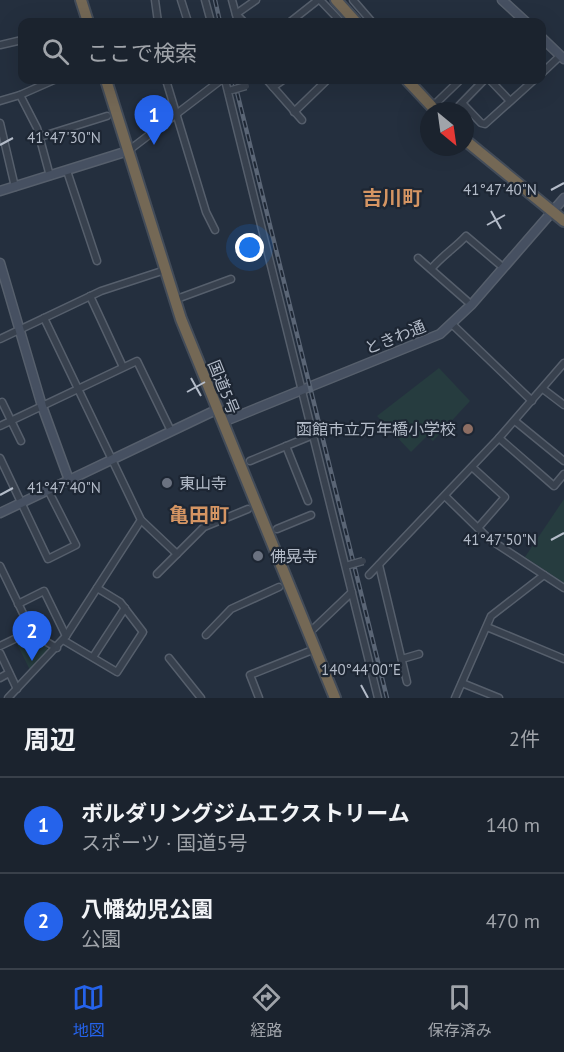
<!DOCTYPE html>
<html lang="ja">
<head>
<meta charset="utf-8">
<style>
  :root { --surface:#1b232e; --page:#242b36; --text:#f1f3f6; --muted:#a0a4aa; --line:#39404a; --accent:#2563eb }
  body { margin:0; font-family:"PT Sans","Noto Sans JP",sans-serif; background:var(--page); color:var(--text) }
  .compass { position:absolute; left:420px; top:102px; width:54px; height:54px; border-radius:50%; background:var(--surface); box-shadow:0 6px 24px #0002; rotate:151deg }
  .you { position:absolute; left:250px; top:248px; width:21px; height:21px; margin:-15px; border:4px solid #fff; border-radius:50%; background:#1a73e8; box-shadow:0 0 0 9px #1a73e833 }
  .badge { display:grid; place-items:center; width:39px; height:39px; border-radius:50%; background:var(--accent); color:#fff; font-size:20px; font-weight:700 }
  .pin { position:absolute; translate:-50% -50px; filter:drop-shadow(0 2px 3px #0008) }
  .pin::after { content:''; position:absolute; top:32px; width:21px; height:18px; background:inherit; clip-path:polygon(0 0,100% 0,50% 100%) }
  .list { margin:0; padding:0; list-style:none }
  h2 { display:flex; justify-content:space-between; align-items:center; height:78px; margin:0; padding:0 24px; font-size:26px }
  h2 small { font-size:20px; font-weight:400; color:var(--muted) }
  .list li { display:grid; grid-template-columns:39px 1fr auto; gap:18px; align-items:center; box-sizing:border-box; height:96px; padding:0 24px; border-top:2px solid var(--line) }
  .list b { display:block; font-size:22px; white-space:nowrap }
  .list p { margin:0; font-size:20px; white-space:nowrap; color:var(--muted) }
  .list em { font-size:20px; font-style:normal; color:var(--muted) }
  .icon { flex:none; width:33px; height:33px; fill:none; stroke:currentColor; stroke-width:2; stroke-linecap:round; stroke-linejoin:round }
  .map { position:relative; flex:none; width:564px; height:698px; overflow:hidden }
  .search { position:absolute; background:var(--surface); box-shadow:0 6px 24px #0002; left:18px; right:18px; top:18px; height:66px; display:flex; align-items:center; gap:15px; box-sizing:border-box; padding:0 21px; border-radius:12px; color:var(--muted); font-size:22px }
  .sheet { height:270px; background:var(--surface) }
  nav { display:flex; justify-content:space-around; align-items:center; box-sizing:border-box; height:84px; border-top:2px solid var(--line); background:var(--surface); font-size:16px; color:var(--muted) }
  nav a { display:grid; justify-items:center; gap:3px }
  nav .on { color:var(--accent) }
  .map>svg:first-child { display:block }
  .green { fill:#263c3f }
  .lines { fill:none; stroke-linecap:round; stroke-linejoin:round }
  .street-casing { stroke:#565f6c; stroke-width:9 }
  .secondary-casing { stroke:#565f6c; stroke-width:11 }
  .highway-casing { stroke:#434c59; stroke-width:14 }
  .street { stroke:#38414e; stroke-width:6 }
  .secondary { stroke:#465061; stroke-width:8 }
  .highway { stroke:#746855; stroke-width:10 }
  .rail-casing { stroke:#5a6575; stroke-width:4.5 }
  .rail { stroke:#1d2633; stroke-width:2; stroke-dasharray:7; stroke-linecap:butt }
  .street-bridge-casing { stroke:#565f6c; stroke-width:9; stroke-linecap:butt }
  .street-bridge { stroke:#38414e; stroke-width:6 }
  .ticks { fill:none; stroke:#b4bcc9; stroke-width:2 }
  .education-dot { fill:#8d6e63; stroke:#1d2633; stroke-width:2 }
  .worship-dot { fill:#6b7280; stroke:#1d2633; stroke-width:2 }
  .labels { text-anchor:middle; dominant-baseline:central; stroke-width:4.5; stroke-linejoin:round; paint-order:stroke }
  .street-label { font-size:16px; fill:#b4bcc9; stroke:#1d2633 }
  .poi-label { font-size:16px; fill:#b4bcc9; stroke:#1d2633; text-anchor:start }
  .quarter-label { font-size:20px; font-weight:bold; fill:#d59563; stroke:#1d2633 }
  .ticks-label { font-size:15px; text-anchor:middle; fill:#b4bcc9; stroke:#1d2633; stroke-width:4.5; stroke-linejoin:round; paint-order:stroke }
</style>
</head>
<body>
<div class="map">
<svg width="564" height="698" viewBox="0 0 564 698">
  <rect width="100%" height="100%" fill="#242f3e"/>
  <g class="green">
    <path d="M439,368l31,33 -37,40 -6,-5 -16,16 -34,-36z"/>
    <path d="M564,499v84l-39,-26z"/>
    <path d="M29,637l18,10 1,5 -18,18 -14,-28z"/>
  </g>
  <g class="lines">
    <g class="street-casing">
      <g id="street">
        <path d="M155,0l3,22"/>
        <path d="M181,0l7,22"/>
        <path d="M205,0l6,22"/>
        <path d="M232,0l6,22"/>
        <path d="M320,0l21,22"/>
        <path d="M353,0l19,22"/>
        <path d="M244,22l-8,-8 20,-14"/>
        <path d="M290,22l28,-22"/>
        <path d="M0,45l22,-5"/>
        <path d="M542,73l18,-17"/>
        <path d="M166,80l40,132 9,18"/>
        <path d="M225,80l153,618"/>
        <path d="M267,80l35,40"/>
        <path d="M490,80l20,21"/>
        <path d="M273,87l10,-7"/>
        <path d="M0,101l20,-6"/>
        <path d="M462,103l19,20 4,1 49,-44"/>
        <path d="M432,107l28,-27"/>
        <path d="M454,111l30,-31"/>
        <path d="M294,112l33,-32"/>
        <path d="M0,123l15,64"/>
        <path d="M40,137l67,-21"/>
        <path d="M128,151l93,-71"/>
        <path d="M67,171l30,90"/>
        <path d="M50,176l-13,-48 -17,-33 34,-15"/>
        <path d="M418,258l49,43"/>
        <path d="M431,269c12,-14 24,-21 35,-33l33,28"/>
        <path d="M90,296l33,71"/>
        <path d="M174,300l57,-21"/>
        <path d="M44,318l97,202 36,34 27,-27 44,-18"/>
        <path d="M453,325l79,76"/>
        <path d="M0,339l101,-48 64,-21"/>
        <path d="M543,389l21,16"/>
        <path d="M2,402l19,39"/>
        <path d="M515,421l49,40"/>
        <path d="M0,426l137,-65 34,70"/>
        <path d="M499,438l55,48 10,-12"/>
        <path d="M286,446l22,55"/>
        <path d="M0,458l48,101 28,-14 -28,-55"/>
        <path d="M250,461l63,-26"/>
        <path d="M472,467l33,30 -27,31"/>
        <path d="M445,496l44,43 55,36"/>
        <path d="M277,529l34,-14"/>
        <path d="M379,565l28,117"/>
        <path d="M0,566l33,68 24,14"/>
        <path d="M157,574l20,-20"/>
        <path d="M369,575l130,-137 65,-75"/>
        <path d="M18,604l26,-13 22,45"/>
        <path d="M487,627l77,32"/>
        <path d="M309,633l43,-41"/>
        <path d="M206,635l25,-26 48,-22"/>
        <path d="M63,640l54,32 26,-40 -23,-30 -23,-14"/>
        <path d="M0,646l31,-15"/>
        <path d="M0,653l17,36"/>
        <path d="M93,657l32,-49"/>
        <path d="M169,658l32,40"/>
        <path d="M402,659l17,-5"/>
        <path d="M0,678l9,-5"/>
        <path d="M462,683l37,15"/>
        <path d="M8,698l58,-62 75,-116"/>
        <path d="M259,698l-9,-23 65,-26"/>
        <path d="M455,698l36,-82 53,-41 20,13"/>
      </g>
    </g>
    <g class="secondary-casing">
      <g id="secondary">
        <path d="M502,0l24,22"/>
        <path d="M542,38l22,21"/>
        <path d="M0,191l128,-40"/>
        <path d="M0,263l42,143 27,74"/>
        <path d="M223,422l217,-88 32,-30 92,-106"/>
        <path d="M0,513l218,-104"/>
      </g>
    </g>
    <g class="highway-casing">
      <g id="highway">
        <path d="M81,0l7,22"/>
        <path d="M336,0l20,22"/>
        <path d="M106,80l75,239 154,379"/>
        <path d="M407,80l29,31"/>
        <path d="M465,140l99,81"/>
      </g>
    </g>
    <use href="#street" class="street"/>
    <use href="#secondary" class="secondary"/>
    <use href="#highway" class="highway"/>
    <g class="rail-casing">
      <g id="rail">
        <path d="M215,0l5,22"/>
        <path d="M234,80l153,618"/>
      </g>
    </g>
    <use href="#rail" class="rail"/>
    <g class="street-bridge-casing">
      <g id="street-bridge">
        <path d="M232,90l14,-4"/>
        <path d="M349,565l14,-4"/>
      </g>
    </g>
    <use href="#street-bridge" class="street-bridge"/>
  </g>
  <path class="ticks" d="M0,145l13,-7M551,190l13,-7M491,211l10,18M487,225l18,-10M191,378l10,18M187,392l18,-10M0,495l13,-7M551,540l13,-7M361,685l7,13"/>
  <circle class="education-dot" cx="468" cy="429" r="6"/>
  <g class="worship-dot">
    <circle cx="167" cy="483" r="6"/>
    <circle cx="258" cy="556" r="6"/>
  </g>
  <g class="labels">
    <g class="street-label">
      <text transform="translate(395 337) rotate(-22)">ときわ通</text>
      <text transform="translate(224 387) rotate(68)">国道5号</text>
    </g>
    <g class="poi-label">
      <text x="456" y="429" text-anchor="end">函館市立万年橋小学校</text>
      <text x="179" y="483">東山寺</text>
      <text x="270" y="556">佛晃寺</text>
    </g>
    <g class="quarter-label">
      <text x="392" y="198">吉川町</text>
      <text x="199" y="515">亀田町</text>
    </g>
  </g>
  <g class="ticks-label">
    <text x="64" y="143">41°47'30"N</text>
    <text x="500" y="195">41°47'40"N</text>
    <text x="64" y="493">41°47'40"N</text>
    <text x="500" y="545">41°47'50"N</text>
    <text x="361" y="675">140°44'00"E</text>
  </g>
</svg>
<svg class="compass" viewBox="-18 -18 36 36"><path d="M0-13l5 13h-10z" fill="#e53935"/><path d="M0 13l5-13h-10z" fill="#a0a4aa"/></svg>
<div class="you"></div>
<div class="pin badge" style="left:154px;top:145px">1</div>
<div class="pin badge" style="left:32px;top:661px">2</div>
<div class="search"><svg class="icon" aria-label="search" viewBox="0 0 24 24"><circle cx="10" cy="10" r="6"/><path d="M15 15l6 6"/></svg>ここで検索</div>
</div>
<section class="sheet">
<h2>周辺<small>2件</small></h2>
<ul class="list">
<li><span class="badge">1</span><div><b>ボルダリングジムエクストリーム</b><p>スポーツ · 国道5号</p></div><em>140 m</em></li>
<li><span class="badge">2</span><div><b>八幡幼児公園</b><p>公園</p></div><em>470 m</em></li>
</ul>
</section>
<nav>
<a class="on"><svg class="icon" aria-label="map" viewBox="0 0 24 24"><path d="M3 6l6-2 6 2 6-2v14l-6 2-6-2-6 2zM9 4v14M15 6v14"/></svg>地図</a>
<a><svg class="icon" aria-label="directions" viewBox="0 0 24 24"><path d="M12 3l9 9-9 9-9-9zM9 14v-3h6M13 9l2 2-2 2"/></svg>経路</a>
<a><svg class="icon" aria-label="saved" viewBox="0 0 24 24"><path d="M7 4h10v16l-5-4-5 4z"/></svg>保存済み</a>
</nav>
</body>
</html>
